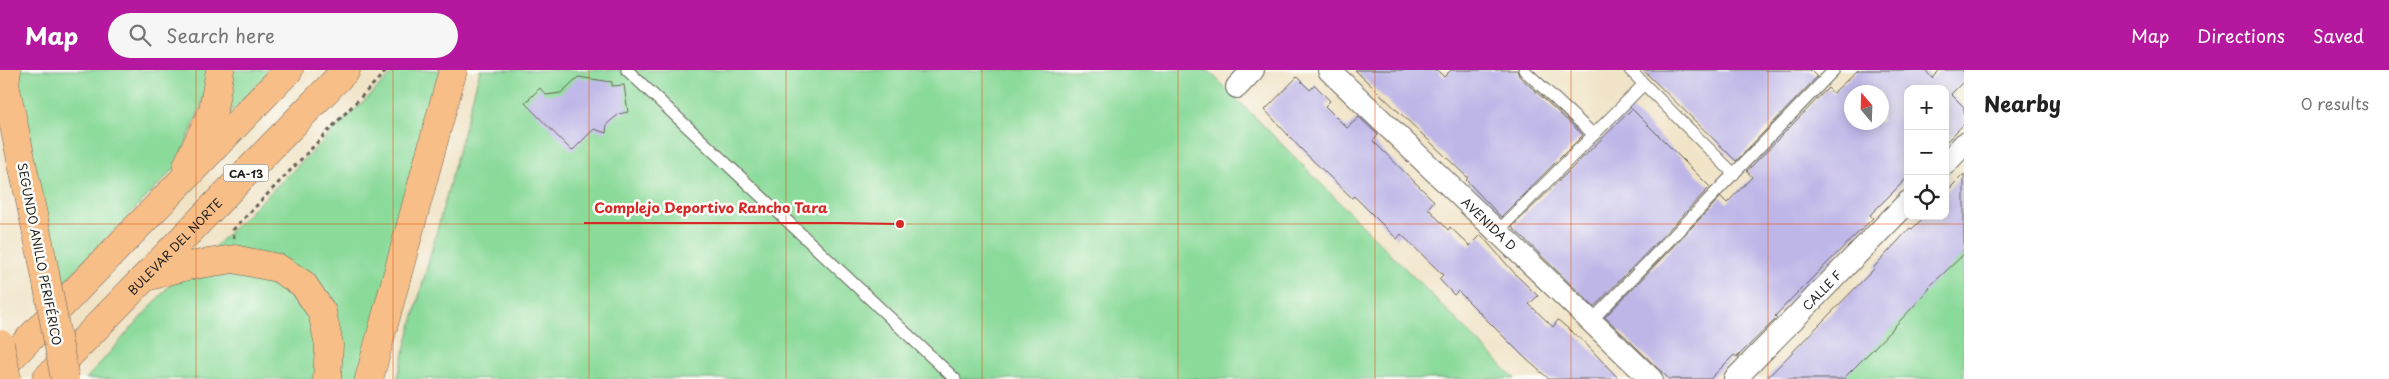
<!DOCTYPE html>
<html lang="en">
<head>
<meta charset="utf-8">
<style>
  :root { --surface:#fff; --page:#f6f6f6; --text:#222; --muted:#767676; --line:#e0e0e0; --accent:#b5179e }
  body { margin:0; font-family:"Playpen Sans",sans-serif; background:var(--page); color:var(--text) }
  .controls { position:absolute; right:15px; top:15px; display:grid; overflow:hidden; border-radius:10px; box-shadow:0 2px 12px #0003 }
  .controls button { width:45px; height:45px; display:grid; place-items:center; padding:0; border:0; border-bottom:1px solid var(--line); background:var(--surface); color:var(--text); font:25px sans-serif }
  .compass { position:absolute; left:1844px; top:15px; width:45px; height:45px; border-radius:50%; background:var(--surface); box-shadow:0 2px 12px #0003; rotate:341deg }
  .list { margin:0; padding:0; list-style:none }
  h2 { display:flex; justify-content:space-between; align-items:center; height:65px; margin:0; padding:0 20px; font-size:21px }
  h2 small { font-size:16px; font-weight:400; color:var(--muted) }
  .icon { flex:none; width:28px; height:28px; fill:none; stroke:currentColor; stroke-width:2; stroke-linecap:round; stroke-linejoin:round }
  .map { position:relative; flex:none; width:1964px; height:309px; overflow:hidden }
  header { display:flex; align-items:center; gap:30px; box-sizing:border-box; height:70px; padding:0 25px; background:var(--accent); color:#fff }
  header strong { font-size:24px }
  nav { display:flex; gap:28px; margin-inline-start:auto; font-size:18px }
  .search { width:350px; height:45px; background:var(--page); display:flex; align-items:center; gap:12px; box-sizing:border-box; padding:0 18px; border-radius:28px; color:var(--muted); font-size:19px }
  main { display:flex }
  aside { flex:1; background:var(--surface) }
  .map>svg:first-child { display:block }
  .green { fill:#8ada99; stroke:#537b5a }
  .building { fill:#beb6e7; fill-rule:evenodd }
  .lines { fill:none; stroke-linecap:round; stroke-linejoin:round }
  .lane-casing { stroke:#666258; stroke-width:13 }
  .street-casing { stroke:#666258; stroke-width:24 }
  .primary-casing { stroke:#666258; stroke-width:29 }
  .highway-casing { stroke:#666258; stroke-width:29 }
  .path { stroke:#666258; stroke-width:3; stroke-dasharray:4 4; stroke-linecap:butt }
  .lane { stroke:#fff; stroke-width:11 }
  .street { stroke:#fff; stroke-width:22 }
  .primary { stroke:#f7be88; stroke-width:28 }
  .highway { stroke:#f7be88; stroke-width:28 }
  .primary-bridge-casing { stroke:#666258; stroke-width:29; stroke-linecap:butt }
  .primary-bridge { stroke:#f7be88; stroke-width:28 }
  .grid { fill:none; stroke:#de560d; stroke-width:1; stroke-opacity:0.55 }
  .labels { text-anchor:middle; dominant-baseline:central; stroke-width:5; stroke-linejoin:round; paint-order:stroke }
  .shield { fill:#fdfcf7; stroke:#605f5e; stroke-width:1 }
  .shield-label { font-size:11px; font-weight:bold; fill:#1c1c1c }
  .street-label { font-size:12px; fill:#1c1c1c; stroke:#fdfcf7 }
  .leader { fill:none; stroke:#d62828; stroke-width:2 }
  .callout-dot { fill:#d62828; stroke:#fdfcf7; stroke-width:2 }
  .callout-label { font-size:14px; text-anchor:middle; font-weight:bold; fill:#d62828; stroke:#fdfcf7; stroke-width:5; stroke-linejoin:round; paint-order:stroke }
</style>
</head>
<body>
<header>
<strong>Map</strong>
<div class="search"><svg class="icon" aria-label="search" viewBox="0 0 24 24"><circle cx="10" cy="10" r="6"/><path d="M15 15l6 6"/></svg>Search here</div>
<nav><a>Map</a><a>Directions</a><a>Saved</a></nav>
</header>
<main>
<div class="map">
<svg width="1964" height="309" viewBox="0 0 1964 309">
  <rect width="100%" height="100%" fill="#fdfcf7"/>
  <filter id="ink" filterUnits="userSpaceOnUse"><feTurbulence type="fractalNoise" baseFrequency=".02" numOctaves="2"/><feDisplacementMap in="SourceGraphic" scale="10" xChannelSelector="R" yChannelSelector="G"/><feConvolveMatrix kernelMatrix="1 2 1 2 8 2 1 2 1" color-interpolation-filters="sRGB"/></filter>
  <filter id="wash" filterUnits="userSpaceOnUse"><feTurbulence type="fractalNoise" baseFrequency=".0096" numOctaves="4" result="noise"/><feDisplacementMap in="SourceGraphic" scale="20" xChannelSelector="R" yChannelSelector="G"/><feGaussianBlur stdDeviation="1.12" result="paint"/><feColorMatrix in="noise" values="0 0 0 0 0 0 0 0 0 0 0 0 0 0 0 0 0 1.4 0 .05"/><feComposite in="paint" operator="in"/></filter>
  <g filter="url(#wash)">
    <rect width="100%" height="100%" fill="#f0e3c6"/>
    <g class="green">
      <path d="M14,0h197l-2,16 -32,80 -121,124z"/>
      <path d="M229,0h43l-62,63z"/>
      <path d="M396,0h47l-82,309h-24l-26,-98 -105,-26z"/>
      <path d="M480,0h728l307,309h-1118z"/>
      <path d="M1964,179v130h-126z"/>
      <path d="M187,196l88,11 21,15 16,24 8,29 -3,34h-231z"/>
    </g>
    <g id="blocks">
      <g class="building">
        <path d="M1355,0h82l7,7 7,-7h66l2,6 64,59 -82,82 -35,-37 2,-2z"/>
        <path d="M1643,0h167l7,7 -81,84z"/>
        <path d="M1858,0h67l7,8 8,-8h24v11l-13,13 13,13v17l-19,19v-54h-37v88l-38,38 3,3 -79,78 -19,20 2,2 -40,39 -3,-2 -24,24h-41l-64,-62 116,-120 6,6 25,-26 -5,-6 81,-83 5,5zM1852,22h30v30h-30z"/>
        <path d="M578,7l34,5v4l12,-1 4,27 -9,2 -12,10 -1,9 -12,-4 -22,22 -47,-48 15,-15 6,7 15,-2z"/>
        <path d="M1297,7l13,13 5,-5 15,16 -5,5 22,22 12,-11 19,18 -5,6 61,60 -6,7 20,22 2,-3 20,19 11,-11 36,41 21,20 -9,8 24,23 5,-7 27,23 34,36h-70l-23,-20 -68,-68 -4,4 -15,-16 4,-4 -42,-41 -4,5 -43,-43 -2,2 -51,-49 -36,-39z"/>
        <path d="M1632,39l78,78 -116,120 -82,-80z"/>
        <path d="M1964,104v80l-35,33 1,1 -18,20 -39,41 -30,30h-77l109,-111 -1,-1 36,-39 2,1 13,-13h20v-23z"/>
      </g>
    </g>
  </g>
  <g filter="url(#ink)">
    <use href="#blocks" fill-opacity="0" stroke="#666258" stroke-width="1"/>
    <g class="lines">
      <g class="lane-casing">
        <g id="lane">
          <path d="M627,0l328,309"/>
          <path d="M1524,0l70,65"/>
          <path d="M1630,0l104,104"/>
          <path d="M1497,162l147,-148"/>
          <path d="M1591,251l243,-251"/>
        </g>
      </g>
      <g class="street-casing">
        <g id="street">
          <path id="s1" d="M1329,0l322,309"/>
          <path d="M1237,17l16,-17"/>
          <path d="M1945,94l19,-20"/>
          <path id="s2" d="M1735,309l173,-177"/>
        </g>
      </g>
      <g class="primary-casing">
        <path id="primary" d="M2,0l40,187"/>
      </g>
      <g class="highway-casing">
        <g id="highway">
          <path d="M5,14l2,-14"/>
          <path d="M187,96l26,-56 7,-40"/>
          <path d="M146,207l41,-11 47,-7 44,9 25,16 19,28 7,33 -2,34"/>
          <path d="M0,299l289,-299"/>
          <path id="s3" d="M46,309l300,-309"/>
          <path d="M369,309l84,-309"/>
        </g>
      </g>
      <path class="path" d="M234,168l-1,-8 154,-160"/>
      <use href="#lane" class="lane"/>
      <use href="#street" class="street"/>
      <use href="#primary" class="primary"/>
      <use href="#highway" class="highway"/>
      <g class="primary-bridge-casing">
        <g id="primary-bridge">
          <path d="M42,187l23,122"/>
          <path d="M0,274l7,35"/>
        </g>
      </g>
      <use href="#primary-bridge" class="primary-bridge"/>
    </g>
  </g>
  <path class="grid" d="M196,0v309M393,0v309M589,0v309M786,0v309M982,0v309M1178,0v309M1375,0v309M1571,0v309M1768,0v309M0,154h1964"/>
  <g class="labels">
    <rect class="shield" x="223.5" y="94.5" width="45" height="17" rx="4"/>
    <g class="shield-label">
      <text x="246" y="103">CA-13</text>
    </g>
    <g class="street-label">
      <text stroke="none"><textPath href="#s1" startOffset="222">AVENIDA D</textPath></text>
      <text stroke="none"><textPath href="#s3" startOffset="185">BULEVAR DEL NORTE</textPath></text>
      <text transform="translate(40 184) rotate(79)">SEGUNDO ANILLO PERIFÉRICO</text>
      <text stroke="none"><textPath href="#s2" startOffset="124">CALLE F</textPath></text>
    </g>
  </g>
  <path class="leader" d="M900 154L839 153H584"/>
  <circle class="callout-dot" cx="900" cy="154" r="5"/>
  <g class="callout-label">
    <text x="711" y="143">Complejo Deportivo Rancho Tara</text>
  </g>
</svg>
<div class="controls">
<button>+</button>
<button>−</button>
<button><svg class="icon" aria-label="locate" viewBox="0 0 24 24"><circle cx="12" cy="12" r="6"/><path d="M12 2v4M12 18v4M2 12h4M18 12h4"/></svg></button>
</div>
<svg class="compass" viewBox="-18 -18 36 36"><path d="M0-13l5 13h-10z" fill="#e53935"/><path d="M0 13l5-13h-10z" fill="#767676"/></svg>
</div>
<aside>
<h2>Nearby<small>0 results</small></h2>
<ul class="list">
</ul>
</aside>
</main>
</body>
</html>
